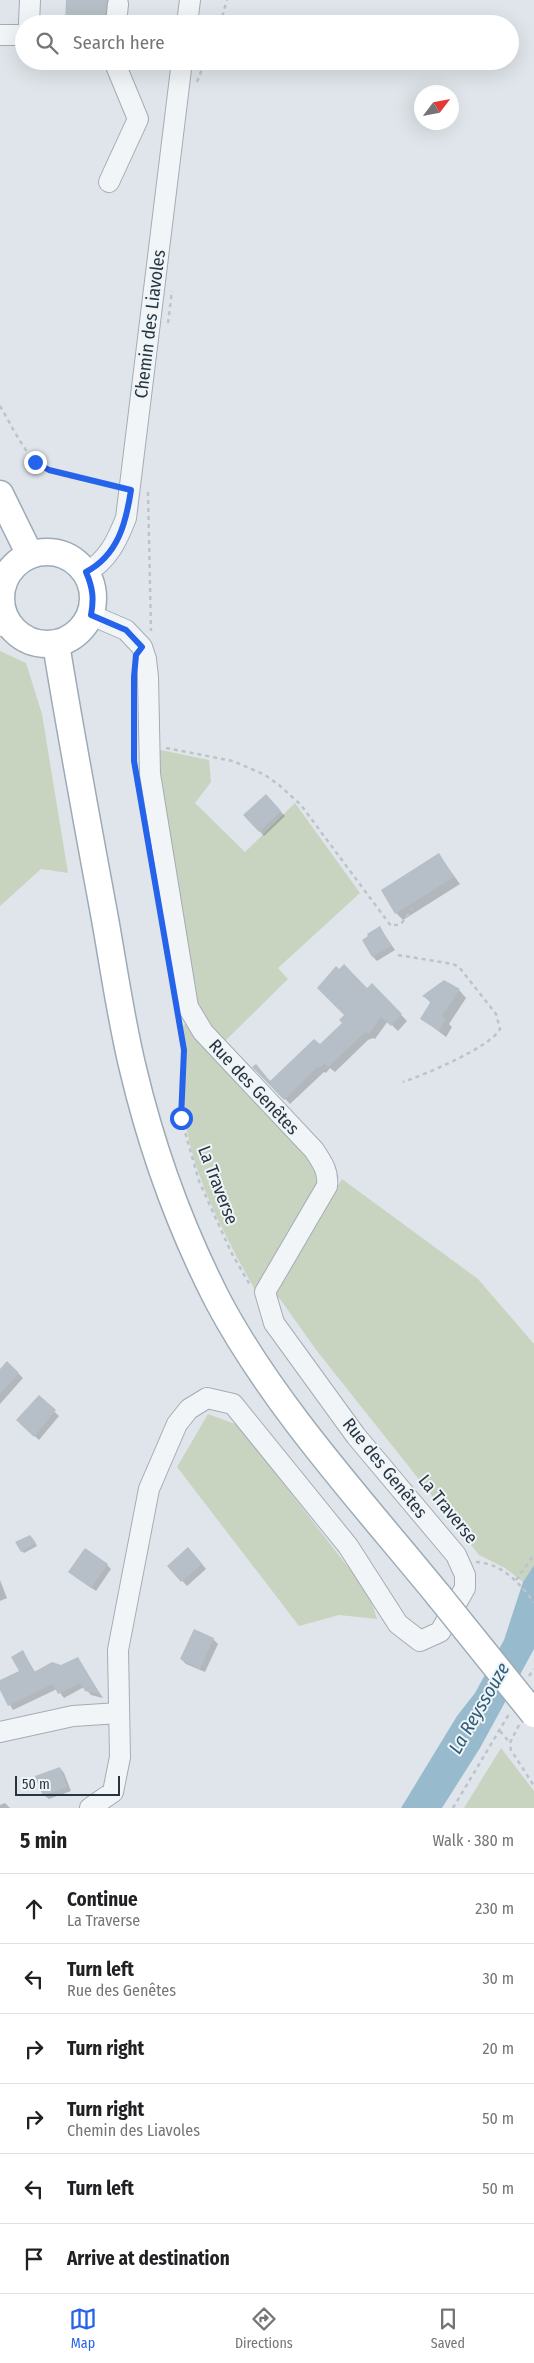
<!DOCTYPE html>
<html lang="en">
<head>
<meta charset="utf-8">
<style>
  :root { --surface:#fff; --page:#f2f2f2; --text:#202124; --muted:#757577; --line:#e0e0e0; --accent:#2563eb }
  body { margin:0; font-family:"Fira Sans Condensed",sans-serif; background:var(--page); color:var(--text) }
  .compass { position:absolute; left:414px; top:85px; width:45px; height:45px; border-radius:50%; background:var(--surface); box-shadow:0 5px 20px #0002; rotate:58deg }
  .scale { position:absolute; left:15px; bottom:12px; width:105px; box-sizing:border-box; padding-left:5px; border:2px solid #273542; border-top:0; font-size:14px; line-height:18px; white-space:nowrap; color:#273542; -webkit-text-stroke:4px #eff4f7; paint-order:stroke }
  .stop { position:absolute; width:15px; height:15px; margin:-11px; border:4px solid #2563eb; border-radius:50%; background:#fff }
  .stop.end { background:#2563eb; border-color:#fff; box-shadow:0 1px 5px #0008 }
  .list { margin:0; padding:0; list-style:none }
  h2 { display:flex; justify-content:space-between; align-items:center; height:65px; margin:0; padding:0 20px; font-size:21px }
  h2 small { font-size:16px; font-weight:400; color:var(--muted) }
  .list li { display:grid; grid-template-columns:32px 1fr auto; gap:15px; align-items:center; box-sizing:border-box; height:70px; padding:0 20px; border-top:1px solid var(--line) }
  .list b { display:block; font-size:19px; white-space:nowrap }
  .list p { margin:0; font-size:16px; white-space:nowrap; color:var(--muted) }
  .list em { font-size:16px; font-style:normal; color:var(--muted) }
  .icon { flex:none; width:28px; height:28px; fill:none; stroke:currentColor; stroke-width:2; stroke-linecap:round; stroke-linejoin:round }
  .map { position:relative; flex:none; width:534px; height:1808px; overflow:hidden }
  .search { position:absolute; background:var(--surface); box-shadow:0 5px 20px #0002; left:15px; right:15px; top:15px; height:55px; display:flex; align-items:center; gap:12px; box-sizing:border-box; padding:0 18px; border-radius:28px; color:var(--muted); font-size:19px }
  .sheet { height:485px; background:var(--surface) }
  nav { display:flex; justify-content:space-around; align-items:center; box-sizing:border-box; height:70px; border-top:1px solid var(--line); background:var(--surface); font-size:14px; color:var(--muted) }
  nav a { display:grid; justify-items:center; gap:2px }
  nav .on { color:var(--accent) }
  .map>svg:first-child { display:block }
  .green { fill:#c8d4c0 }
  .water { fill:#97bacd }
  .shadow { fill:#0003 }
  .building { fill:#b6bfc7 }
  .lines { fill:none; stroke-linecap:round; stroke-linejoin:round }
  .minor-casing { stroke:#a4adb4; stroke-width:22 }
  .major-casing { stroke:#9dabb6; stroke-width:29 }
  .path { stroke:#bdc3c9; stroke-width:2.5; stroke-dasharray:4 4; stroke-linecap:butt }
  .minor { stroke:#f2f5f8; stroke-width:20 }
  .major { stroke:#fff; stroke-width:26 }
  .major-bridge-casing { stroke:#9dabb6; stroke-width:29; stroke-linecap:butt }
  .major-bridge { stroke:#fff; stroke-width:26 }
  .route { stroke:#2563eb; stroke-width:6 }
  .labels { text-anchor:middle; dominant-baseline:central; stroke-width:4; stroke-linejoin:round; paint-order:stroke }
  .street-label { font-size:18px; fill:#273542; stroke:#eff4f7 }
  .water-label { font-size:19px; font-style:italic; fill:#2d5c7a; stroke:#eff4f7 }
</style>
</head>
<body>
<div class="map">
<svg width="534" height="1808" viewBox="0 0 534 1808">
  <rect width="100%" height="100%" fill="#dfe5ea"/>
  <g class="green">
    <path d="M0,651l26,12 16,51 26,159 -27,-4 -41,37z"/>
    <path d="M161,750l48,10 2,22 -16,21 50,49 50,-49 65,90 -82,75 10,11 -62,61 -7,3 -24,-36 -39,-253z"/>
    <path d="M187,1021l120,129 14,37 -61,101 -5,2c-27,-49 -60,-109 -69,-165 -5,-33 2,-66 -3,-99z"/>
    <path d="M342,1179l136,100 56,65v221l-11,17 -18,-14 -26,-13 -162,-204 -37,-52 -7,-5 12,-25z"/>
    <path d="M208,1414l30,11 131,169 8,25 -38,-4 -40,11 -122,-159z"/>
    <path d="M501,1748l33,43v17h-70z"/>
  </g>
  <path class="water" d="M534,1565v84l-54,99 -38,60h-41l56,-92 18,-23 29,-53 19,-58z"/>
  <g class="shadow">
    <path d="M68,0h41l6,6 -3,18h-46z"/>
    <path d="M266,796l19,20 -21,20 -19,-21z"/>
    <path d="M439,855l21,29 -57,36 -7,-7z"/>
    <path d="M380,928l15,22 -18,11 -4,-4z"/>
    <path d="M372,985l35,36 -9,10 -10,-10 -13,18 -2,-1 -5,2 -33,32 -5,-4 -4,5 -2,-1 -34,32 -36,-37 17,15 49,-36 23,-23z"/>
    <path d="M459,990l7,8 -17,26 3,3 -6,10 -25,-19 10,-15 -7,-7z"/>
    <path d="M7,1363l16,15 -23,26v-33z"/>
    <path d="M39,1397l20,19 -20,24 -22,-20z"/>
    <path d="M32,1538l5,8 -13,7 -2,-2z"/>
    <path d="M193,1553l13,16 -19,17 -18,-20z"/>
    <path d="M107,1565l4,4 -15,22 -22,-15z"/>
    <path d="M0,1580l7,18 -7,3z"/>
    <path d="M213,1639l5,5 -13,28 -19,-8 -5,-5z"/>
    <path d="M23,1652l12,20 26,-6 16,-8 26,40 -12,-3 -7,-8 -20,11 -7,-9 -44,21 -13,-23v-5l20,-10z"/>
    <path d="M60,1768l4,5 7,18 -22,8 -5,-4z"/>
    <path d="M5,1803l5,5h-10v-3z"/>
  </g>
  <g class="building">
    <path d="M66,0h41l-3,24h-39z"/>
    <path d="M266,794l15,17 -22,21 -16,-17z"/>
    <path d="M439,853l15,24 -59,37 -14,-24z"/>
    <path d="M380,926l11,20 -19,11 -10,-17 6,-4 -1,-2z"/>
    <path d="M344,964l23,24 5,-5 30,31 -11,12 -10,-9 -12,17 -3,-2 -4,3 -34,32 -4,-4 -5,5 -2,-1 -33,33 -32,-33 4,-3 14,17 44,-42 6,5 22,-21 -3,-3 5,-5 -27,-27 19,-22 3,3z"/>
    <path d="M444,980l16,9 -18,27 4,3 -7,12 -19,-12 11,-18 -9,-5z"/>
    <path d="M7,1361l12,12 -19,21v-25z"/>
    <path d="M39,1395l17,15 -22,27 -18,-17z"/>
    <path d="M30,1535l6,8 -15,9 -6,-10z"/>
    <path d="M188,1547l14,17 -21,18 -14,-16z"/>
    <path d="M85,1548l23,16 -17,24 -23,-16z"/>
    <path d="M194,1629l20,9 -14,31 -20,-10z"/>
    <path d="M23,1650l11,22 18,-10 9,3 17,-8 22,37 -15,-3 -5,-8 -22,11 -5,-10 -45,22 -8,-16v-10l19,-9 -8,-14z"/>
    <path d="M60,1767l7,20 -24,9 -8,-20z"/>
  </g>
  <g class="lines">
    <g class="minor-casing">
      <g id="minor">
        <path d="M29,24l1,-24"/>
        <path d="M116,24l2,-20"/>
        <path d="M187,24l3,-24"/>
        <path d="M0,35h24"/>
        <path d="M109,182l29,-63 -24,-58"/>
        <path d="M86,573c22,-13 31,-32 40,-55l56,-457"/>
        <path d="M0,626l7,-5"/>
        <path d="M0,1732l73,-16 46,-3"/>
        <path d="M90,1808l23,-16 7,-35 -2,-107 31,-161 28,-65 12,-15 18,-11 26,6 115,142 50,78 22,17 20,-9 25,-44v-13l-9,-20 -100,-119 -82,-113 -9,-31 62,-106c2,-14 -5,-24 -13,-36l-111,-118 -15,-25 -38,-233 -2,-97 -2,-18 -4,-12 -16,-17 -35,-15"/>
      </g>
    </g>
    <g class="major-casing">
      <g id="major">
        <path d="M0,494l30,61"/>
        <circle cx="47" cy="598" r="46"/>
        <path d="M56,644c15,92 32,183 49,275 9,50 16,101 28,150 19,80 47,158 85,232 55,104 146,203 221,295"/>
      </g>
    </g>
    <g class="path">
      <path d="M220,24l7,-24"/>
      <path d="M197,82l8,-21"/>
      <path d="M168,323l4,-32"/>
      <path d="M0,406c11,18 21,41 36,56 13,15 58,19 78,23"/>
      <path d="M148,492l3,139"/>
      <path d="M166,748l67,13 32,14 14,10 22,20 90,121 10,-2 11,-15"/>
      <path d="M398,955l55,9 6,3 37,47 4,15c-9,18 -76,46 -97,53"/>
      <path d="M181,1030l3,20 -3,68 18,63 32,71 19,33"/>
      <path d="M476,1562c26,1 43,21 58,40"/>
      <path d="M516,1580l18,-25"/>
      <path d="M529,1676l5,-7"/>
      <path d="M519,1725l-9,18 1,7 23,36"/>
      <path d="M500,1731l10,12"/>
      <path d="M453,1808l56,-94"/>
    </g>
    <use href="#minor" class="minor"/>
    <use href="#major" class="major"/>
    <g class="major-bridge-casing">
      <path id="major-bridge" d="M439,1596l95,118"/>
    </g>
    <use href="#major-bridge" class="major-bridge"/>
  </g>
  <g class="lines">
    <path class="route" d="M35,462l14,8 82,20c-5,33 -13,65 -45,82 7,16 8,27 5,43l35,15 16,17 -6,8 -2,22v84l50,289 -3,68"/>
  </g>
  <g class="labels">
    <g class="street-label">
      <text transform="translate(150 324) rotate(-83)">Chemin des Liavoles</text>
      <text transform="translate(254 1087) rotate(47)">Rue des Genêtes</text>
      <text transform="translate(218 1185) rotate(69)">La Traverse</text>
      <text transform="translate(385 1468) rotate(51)">Rue des Genêtes</text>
      <text transform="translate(448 1509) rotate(51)">La Traverse</text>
    </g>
    <g class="water-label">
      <text transform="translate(479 1708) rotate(-60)">La Reyssouze</text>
    </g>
  </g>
</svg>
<svg class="compass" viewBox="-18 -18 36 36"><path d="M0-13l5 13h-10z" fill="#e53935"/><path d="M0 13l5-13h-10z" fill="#757577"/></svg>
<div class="scale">50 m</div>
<div class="stop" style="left:181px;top:1118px"></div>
<div class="stop end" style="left:35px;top:462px"></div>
<div class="search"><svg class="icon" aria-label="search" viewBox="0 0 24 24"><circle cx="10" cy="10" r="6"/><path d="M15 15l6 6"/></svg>Search here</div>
</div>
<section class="sheet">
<h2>5 min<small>Walk · 380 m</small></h2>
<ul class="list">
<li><svg class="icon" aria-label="ahead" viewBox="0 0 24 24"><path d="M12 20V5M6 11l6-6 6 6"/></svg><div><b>Continue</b><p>La Traverse</p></div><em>230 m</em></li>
<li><svg class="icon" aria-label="left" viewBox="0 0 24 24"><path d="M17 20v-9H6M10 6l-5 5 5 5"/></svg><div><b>Turn left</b><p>Rue des Genêtes</p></div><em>30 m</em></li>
<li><svg class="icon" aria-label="right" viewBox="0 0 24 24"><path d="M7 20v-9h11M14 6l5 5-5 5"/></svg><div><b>Turn right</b></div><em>20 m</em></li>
<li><svg class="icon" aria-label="right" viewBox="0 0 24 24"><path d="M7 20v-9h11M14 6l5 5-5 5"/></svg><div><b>Turn right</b><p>Chemin des Liavoles</p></div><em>50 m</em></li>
<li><svg class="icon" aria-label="left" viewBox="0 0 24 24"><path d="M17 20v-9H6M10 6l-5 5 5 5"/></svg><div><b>Turn left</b></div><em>50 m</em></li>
<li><svg class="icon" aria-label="arrive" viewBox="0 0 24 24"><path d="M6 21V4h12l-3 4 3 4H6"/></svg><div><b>Arrive at destination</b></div></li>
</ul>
</section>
<nav>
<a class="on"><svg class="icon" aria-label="map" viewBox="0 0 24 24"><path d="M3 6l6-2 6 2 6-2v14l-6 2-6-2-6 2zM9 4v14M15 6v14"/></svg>Map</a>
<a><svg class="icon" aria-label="directions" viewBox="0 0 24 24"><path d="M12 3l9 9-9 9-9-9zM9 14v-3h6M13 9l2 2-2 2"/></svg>Directions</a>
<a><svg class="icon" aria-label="saved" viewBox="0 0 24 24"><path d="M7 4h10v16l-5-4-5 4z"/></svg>Saved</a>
</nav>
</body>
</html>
